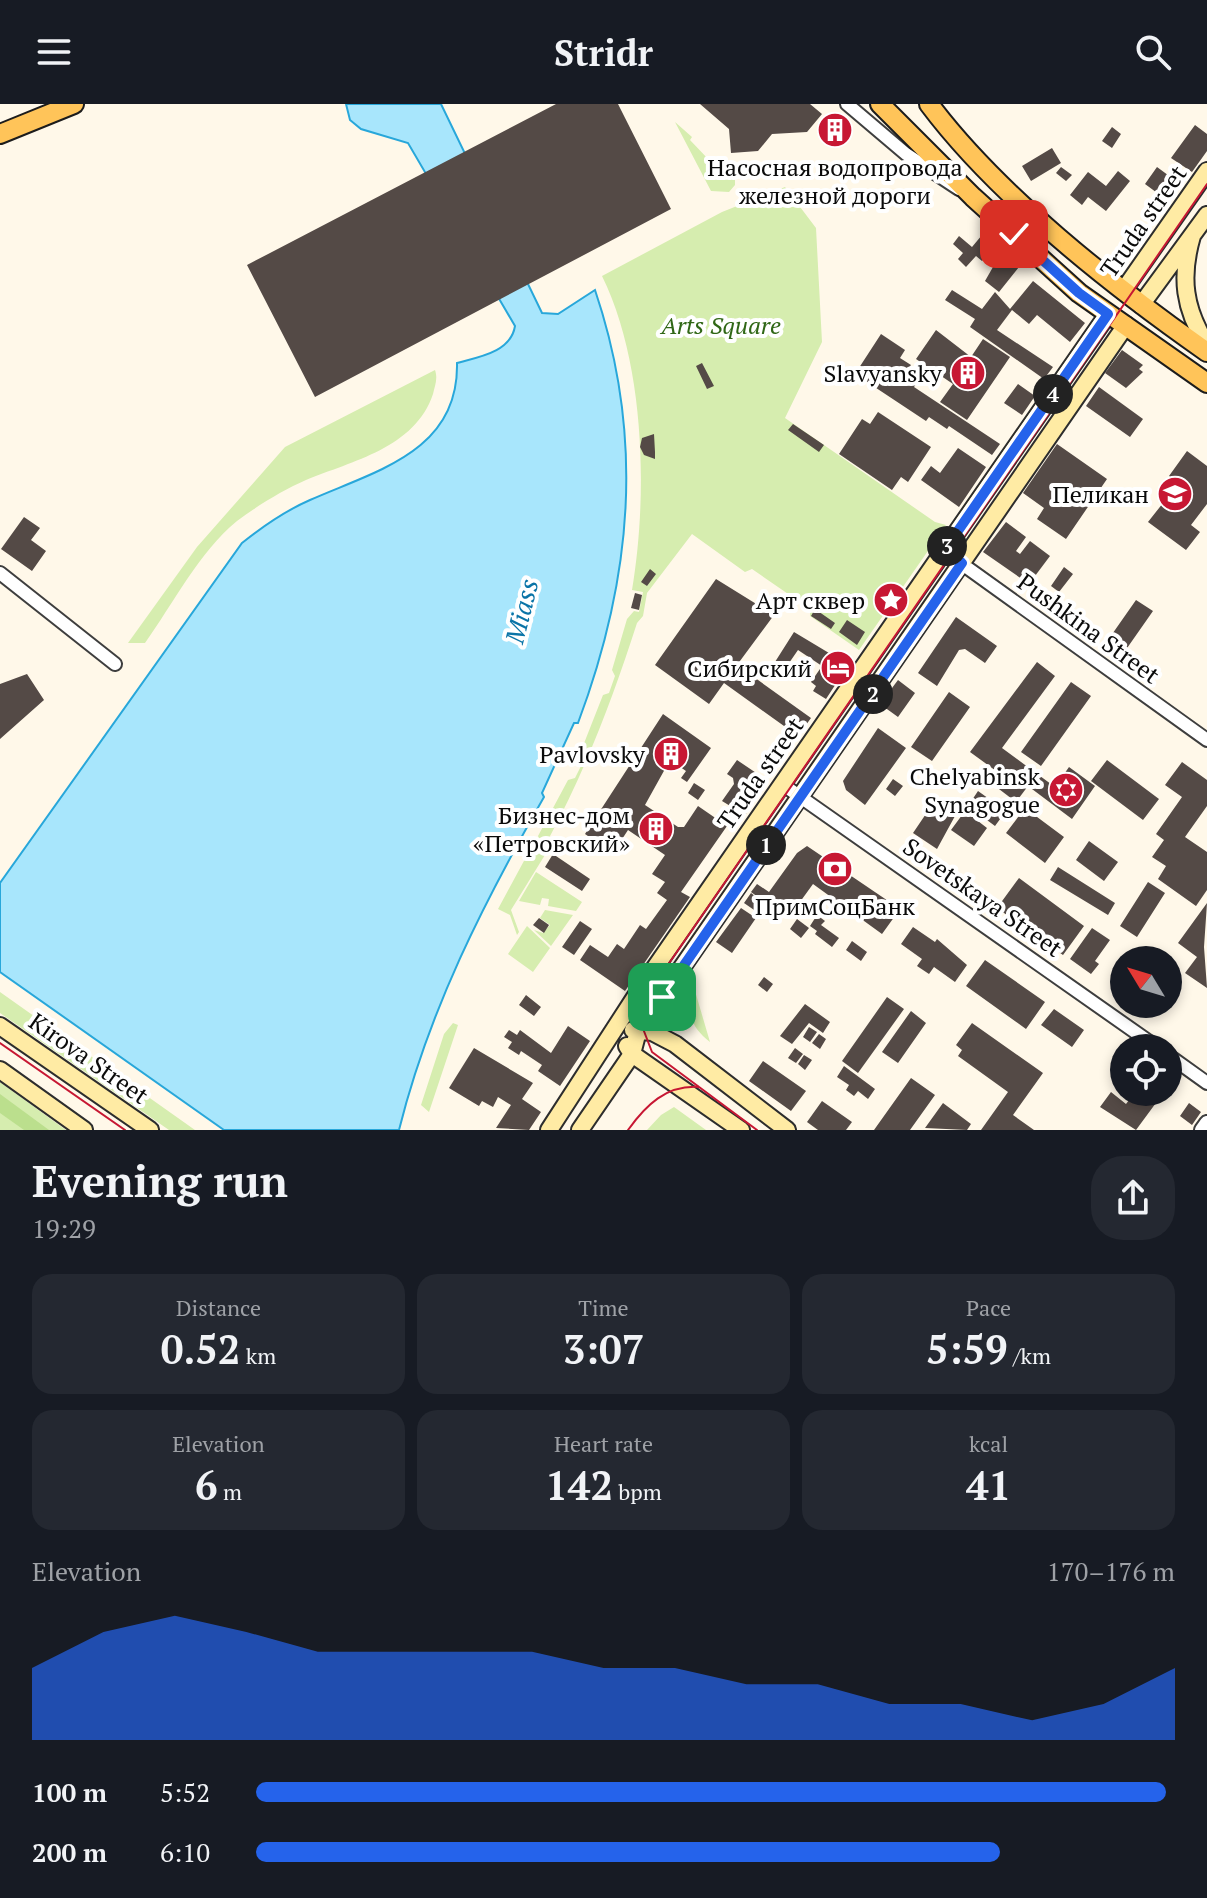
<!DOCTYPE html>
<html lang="en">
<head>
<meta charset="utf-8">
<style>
  :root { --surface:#171b24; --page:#242831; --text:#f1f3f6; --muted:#9ea1a6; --accent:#2563eb }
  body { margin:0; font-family:"PT Serif",serif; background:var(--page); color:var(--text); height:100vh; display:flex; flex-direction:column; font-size:30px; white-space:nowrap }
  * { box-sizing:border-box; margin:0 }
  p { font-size:26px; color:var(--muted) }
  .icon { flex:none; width:44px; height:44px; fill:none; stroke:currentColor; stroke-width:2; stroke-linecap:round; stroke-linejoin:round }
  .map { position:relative; height:1026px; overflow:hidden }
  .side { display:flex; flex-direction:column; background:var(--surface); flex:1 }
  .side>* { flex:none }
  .needle { width:52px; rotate:308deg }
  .buttons { position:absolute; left:1110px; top:842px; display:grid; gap:16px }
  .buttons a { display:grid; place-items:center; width:72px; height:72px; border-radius:50%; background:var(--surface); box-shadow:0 4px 12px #0003; font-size:40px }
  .pin { position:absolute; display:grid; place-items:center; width:68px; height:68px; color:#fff; margin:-34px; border-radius:16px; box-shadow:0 4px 12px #0006 }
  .km { position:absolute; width:40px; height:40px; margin:-20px; border-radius:50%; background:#222; color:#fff; font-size:22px; line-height:40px; text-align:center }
  .round { display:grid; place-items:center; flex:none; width:84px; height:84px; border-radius:32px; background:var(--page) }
  .headline { display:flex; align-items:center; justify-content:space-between; height:136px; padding:0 32px }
  h1 { font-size:44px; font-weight:700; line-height:60px }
  .figures { display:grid; grid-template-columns:repeat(3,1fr); gap:12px; height:136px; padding:8px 32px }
  .figures div { display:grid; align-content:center; border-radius:20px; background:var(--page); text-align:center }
  .figures b { font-size:40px; font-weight:700 }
  .figures small { font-size:22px; font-weight:400 }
  .figures p { font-size:22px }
  .chart { height:224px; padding:16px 32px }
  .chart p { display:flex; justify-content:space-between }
  .chart svg { width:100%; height:144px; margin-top:8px; fill:var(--accent); opacity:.7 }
  ul { padding:0 32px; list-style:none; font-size:26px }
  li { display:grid; grid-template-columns:128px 96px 1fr; align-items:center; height:60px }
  li i { height:20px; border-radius:10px; background:var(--accent) }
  header { display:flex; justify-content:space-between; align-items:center; height:104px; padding:0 32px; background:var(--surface); font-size:36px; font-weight:700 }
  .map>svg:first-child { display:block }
  .green { fill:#d6edaf }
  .forest { fill:#bbdf8d }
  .water { fill:#a8e6fc; stroke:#28a7da; stroke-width:2 }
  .building { fill:#544a46 }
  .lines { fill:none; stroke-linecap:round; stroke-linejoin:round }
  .minor-casing { stroke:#3e3e3e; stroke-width:16 }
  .tertiary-casing { stroke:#3e3e3e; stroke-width:18 }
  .secondary-casing { stroke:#2d2d2d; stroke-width:20 }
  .primary-casing { stroke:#1c1c1c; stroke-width:22 }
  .minor { stroke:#fff; stroke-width:12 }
  .tertiary { stroke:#fff; stroke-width:14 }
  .secondary { stroke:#ffeba4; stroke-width:16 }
  .primary { stroke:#ffc459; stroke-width:18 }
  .tram { stroke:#c71733; stroke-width:2 }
  .route-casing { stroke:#fff; stroke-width:16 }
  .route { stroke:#2563eb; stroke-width:10 }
  .labels { text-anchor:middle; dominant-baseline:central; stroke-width:8; stroke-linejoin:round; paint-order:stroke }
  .poi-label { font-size:24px; fill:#0b0b0b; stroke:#fff; text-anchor:end }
  .street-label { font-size:24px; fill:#0b0b0b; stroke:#fff }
  .park-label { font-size:24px; font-style:italic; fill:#306716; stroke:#fff }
  .water-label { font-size:26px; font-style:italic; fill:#0a74a7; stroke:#fff }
</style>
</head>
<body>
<header><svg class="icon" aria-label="menu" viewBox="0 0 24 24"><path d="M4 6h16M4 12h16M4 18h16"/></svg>Stridr<svg class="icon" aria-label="search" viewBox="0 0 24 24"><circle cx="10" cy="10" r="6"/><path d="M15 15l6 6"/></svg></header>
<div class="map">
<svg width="1207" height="1026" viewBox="0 0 1207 1026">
  <rect width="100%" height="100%" fill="#fff8e9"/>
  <path class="green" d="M675,18L692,33L690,36L710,57L715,53L735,71V81L729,88L711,87Z
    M785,83L816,124L822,238L785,314L935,418L946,421L859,546L810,512V505L752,465L745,468L692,430L647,489L643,512L637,519C613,594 586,665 549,734L548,746L511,806L519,828L517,831L510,811L498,805L525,755L532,754L541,739L538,732L568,676L575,674L583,658L579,652L603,591L609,589L615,572L612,566L627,515L634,507L639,508L643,488L632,486C648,391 645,259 602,172L722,108Z
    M435,266C438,275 435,281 433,290C415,344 352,357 306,376C283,386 257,402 237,417C199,448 173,500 145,539H128L197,443L285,343Z
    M536,768L582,798L576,807L548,802L549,795L542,794L540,801L519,797Z
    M545,806L573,811L551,842L534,826L543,829L550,821L540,814Z
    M527,822L550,844L533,868L508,850Z
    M695,887L710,938C692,924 685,909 695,887Z
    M0,888L195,1026H169L0,909Z
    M453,919L458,921L429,1008L421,1001L444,930Z
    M0,978L66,1026H0Z
    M674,1003L706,1026H647L661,1011Z"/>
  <path class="forest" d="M0,990L49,1026H24L0,1009Z"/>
  <path class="water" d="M346,0H441L542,209L558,210L595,186C645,334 632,475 578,619H574L542,689L544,693C483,800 429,906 399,1026H224L0,868V779L242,439C262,423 287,406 310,396C375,367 459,348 457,259C479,253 511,248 515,222L408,39L361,25L350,16Z"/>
  <path class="building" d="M556,0H618L671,105L315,293L247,161Z
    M700,0H810L822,10L807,28L772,30L758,47L731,49L729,25Z
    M833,9L852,25L836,44L817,28Z
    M1195,21L1207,30V47L1192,68L1171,54Z
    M1112,23L1121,30L1112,44L1102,37Z
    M1052,44L1061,59L1031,77L1022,62Z
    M1061,63L1072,71L1066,77L1056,69Z
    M1157,63L1176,77L1164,94L1145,80Z
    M1118,67L1130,77L1106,107L1088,93L1082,101L1070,91L1088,68L1106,82Z
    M982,131L995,143L982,157L976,152L966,163L958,155L963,149L953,140L959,132L972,143Z
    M1001,149L1019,163L999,188L985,177Z
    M1033,177L1085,219L1070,238L1037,211L1029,220L1012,206L997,226L1053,263L1044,275L970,223L975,215L945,196L952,186L982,205L995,188L1010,205Z
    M936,226L971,253L983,235L1010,253L967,316L940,298L953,280L916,255Z
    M881,230L905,246L900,254L911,261L907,266L920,274L914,283L1000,340L992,351L949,322L947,325L929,313L926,317L855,270Z
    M1122,246L1143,261L1139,265L1143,268L1126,284L1105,269Z
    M702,259L714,282L707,285L696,262Z
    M1018,280L1035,292L1022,311L1004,299Z
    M1099,283L1143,315L1130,333L1086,302Z
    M878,308L931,343L908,378L901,373L892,386L839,350L862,315L870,320Z
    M793,320L824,341L819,348L788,326Z
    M654,330L655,348V355L644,351L640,343L642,334Z
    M1057,340L1107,375L1066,435L1037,415L1044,404L1023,389Z
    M958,344L986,363L959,403L921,376L931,362L940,369Z
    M1187,347L1207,362V400L1191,421L1200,428L1186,446L1148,418L1163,399L1172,406L1187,385L1169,372Z
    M24,413L40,424L31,436L46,447L32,467L1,445Z
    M1006,418L1026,433L1016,447L1020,450L1030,437L1050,452L1029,480L983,448Z
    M1064,463L1073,470L1059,488L1051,482Z
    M650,465L656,470L647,482L641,478Z
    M716,475L774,511L737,561L811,614L798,632L724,579L709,600L655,561Z
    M635,489L642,491L639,506L631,504Z
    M1136,496L1153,507L1125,547L1108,536Z
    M815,505L835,519L831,525L811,512Z
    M956,513L997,542L985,559L965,545L959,546L937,582L918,569Z
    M847,516L865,528L857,541L839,528Z
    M794,528L849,561L845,565L851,569L849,573L843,569L826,595L813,587L816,582L811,578L822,562L798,546L778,575L768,569Z
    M1037,558L1055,572L1002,644L1055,683L1069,663L1095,682L1072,715L1028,682L1016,698L995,682L1003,672L970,648Z
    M27,570L44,596L0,635V580Z
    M898,576L915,589L898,613L880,600Z
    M1071,578L1091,592L1041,662L1021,648Z
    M949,588L970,603L932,657L911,643Z
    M663,610L711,644L687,678L681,674L686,667L670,656L645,701L678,723H684L698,702L727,722L681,788L690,793L625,887L580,856L590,841L608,853L617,840L624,845L640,821L646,825L667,796L657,789L665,778L652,770L665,751L628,726L613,749L585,730Z
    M878,624L906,644L865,701L846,686L843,677Z
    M737,656L768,677L745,711L722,697L734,680L733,674L727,670Z
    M1107,656L1159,695L1143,716L1091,677Z
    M1182,658L1207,676V702L1185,733L1207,748V786L1196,802L1158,775L1166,762L1152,753L1164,736L1156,730L1182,693L1165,681Z
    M893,675L903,682L895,692L886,685Z
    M694,679L705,686L698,696L688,689Z
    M978,687L1006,707L995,722L968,702Z
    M934,698L955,712L937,745L913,729Z
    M1025,704L1064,733L1045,759L1006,729Z
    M965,707L987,724L974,742L951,726Z
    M1089,737L1118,758L1104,777L1076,756Z
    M807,742L900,805L882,830L813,780L792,809L766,791L762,796L751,788L757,780L769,788L797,749Z
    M553,750L590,775L582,787L545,763Z
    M1058,763L1115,799L1108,811L1050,776Z
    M1019,774L1084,822L1063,851L997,804Z
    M1148,778L1165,789L1137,833L1120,822Z
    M751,789L764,799L757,808L744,799Z
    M1207,799L1204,843L1207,884L1185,869L1197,853L1178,839Z
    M741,804L756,814L732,849L716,838Z
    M817,811L825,817L821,821L839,834L832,843L815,830L817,827L810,822Z
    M539,814L549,821L544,829L533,821Z
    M797,815L809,824L801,834L790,825Z
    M580,817L592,825L574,851L562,843Z
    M913,823L935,838L937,835L967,861L955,878L934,863L929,870L917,862L922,855L901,840Z
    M1092,824L1110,836L1095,857L1099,860L1091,870L1070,855Z
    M852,837L867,848L861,857L846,846Z
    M1157,844L1166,851L1162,856H1147Z
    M985,856L1045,898L1026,925L966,882Z
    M764,873L773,880L767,888L758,881Z
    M526,891L541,903L534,912L519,901Z
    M887,893L904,905L858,969L842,957Z
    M805,900L830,918L823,929L809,919L792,940L780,932Z
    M1132,900H1159L1150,913Z
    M1054,905L1084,926L1072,943L1041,921Z
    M911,907L926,919L898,959L882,948Z
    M972,919L1043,969L1013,1011L1034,1026H981L1008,988L958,952L962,946L956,941Z
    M568,922L590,937L560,982L538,967L542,961L521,947L519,951L508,944L512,938L504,933L509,926L517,931L520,926L551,949Z
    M809,923L817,928L810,938L803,933Z
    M819,930L826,935L820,945L812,939Z
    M474,944L533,979L522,995L541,1008L529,1026L496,1024L511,1001L498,993L493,1003L482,997L479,1002L449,984Z
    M795,944L803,950L796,959L788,954Z
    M804,951L812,956L805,966L798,960Z
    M763,957L806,987L791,1007L749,977Z
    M844,962L875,985L868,995L858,987L854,992L846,986L849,981L837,973Z
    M911,974L935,991L910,1026H874Z
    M1111,988L1126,1000L1135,988H1164L1136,1026L1100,1003Z
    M822,997L852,1018L846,1026H818L807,1018Z
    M943,999L971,1020L967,1026L925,1024Z
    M1189,999L1201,1008L1192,1021L1180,1012Z"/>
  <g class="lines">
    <defs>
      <path id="minor" d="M847,0L906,50L959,85
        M944,447L1207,636
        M0,469L115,560
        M782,680L1158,944
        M1168,951L1207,979"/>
      <path id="tertiary" d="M1202,1026L1207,1019"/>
      <path id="secondary" d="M1192,132C1180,173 1184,205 1207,241
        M1123,187L1207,67
        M1141,201L1207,111
        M0,922L150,1026
        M633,926L652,928L675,940L787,1026
        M627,942L632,950L741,1026
        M0,966L84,1026
        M549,1026L643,881L1108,210
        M580,1026L632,950L638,927L1126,221"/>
      <path id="primary" d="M880,0L973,93L1079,189L1207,279
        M929,0C997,91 1114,183 1207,248
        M0,30L74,0"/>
    </defs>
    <use href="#minor" class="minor-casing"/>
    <use href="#tertiary" class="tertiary-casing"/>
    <use href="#secondary" class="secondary-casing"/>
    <use href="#primary" class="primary-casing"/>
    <use href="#minor" class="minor"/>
    <use href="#tertiary" class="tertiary"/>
    <use href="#secondary" class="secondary"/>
    <use href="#primary" class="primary"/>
    <path class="tram" d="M0,939L125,1026
      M628,1026C646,1001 666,981 699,983
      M757,1026L652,948L642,922L645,894L1207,80"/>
  </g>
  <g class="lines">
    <defs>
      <path id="route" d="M662,893L962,459L944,447L1108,210L1079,189L1014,130"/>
    </defs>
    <use href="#route" class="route-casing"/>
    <use href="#route" class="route"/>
  </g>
  <defs>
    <symbol id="building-disc" viewBox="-11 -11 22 22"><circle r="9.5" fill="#c71733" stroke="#fff"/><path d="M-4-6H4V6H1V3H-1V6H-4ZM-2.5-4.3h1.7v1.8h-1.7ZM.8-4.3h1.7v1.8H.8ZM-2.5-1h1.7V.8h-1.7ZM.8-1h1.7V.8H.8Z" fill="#fff"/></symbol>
    <symbol id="school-disc" viewBox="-11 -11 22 22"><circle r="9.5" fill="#c71733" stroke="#fff"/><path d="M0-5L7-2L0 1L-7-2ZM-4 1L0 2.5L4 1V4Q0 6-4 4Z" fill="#fff"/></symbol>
    <symbol id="sight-disc" viewBox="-11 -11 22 22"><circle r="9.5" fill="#c71733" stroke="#fff"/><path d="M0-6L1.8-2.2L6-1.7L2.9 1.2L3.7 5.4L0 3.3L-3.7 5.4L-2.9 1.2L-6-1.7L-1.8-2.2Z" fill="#fff"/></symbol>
    <symbol id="hotel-disc" viewBox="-11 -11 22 22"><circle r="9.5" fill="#c71733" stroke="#fff"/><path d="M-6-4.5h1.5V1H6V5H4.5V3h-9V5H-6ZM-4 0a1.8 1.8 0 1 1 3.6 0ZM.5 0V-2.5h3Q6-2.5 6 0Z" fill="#fff"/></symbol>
    <symbol id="synagogue-disc" viewBox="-11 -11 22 22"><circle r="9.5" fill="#c71733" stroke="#fff"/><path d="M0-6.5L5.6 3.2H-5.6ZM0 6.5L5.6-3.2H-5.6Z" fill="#fff"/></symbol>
    <symbol id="bank-disc" viewBox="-11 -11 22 22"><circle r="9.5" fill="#c71733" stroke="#fff"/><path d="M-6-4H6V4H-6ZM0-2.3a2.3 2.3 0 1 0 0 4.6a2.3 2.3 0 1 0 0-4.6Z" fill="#fff"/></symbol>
  </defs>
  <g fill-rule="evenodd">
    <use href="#building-disc" x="815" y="6" width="40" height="40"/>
    <use href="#building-disc" x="948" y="249" width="40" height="40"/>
    <use href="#school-disc" x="1155" y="370" width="40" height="40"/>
    <use href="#sight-disc" x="871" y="476" width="40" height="40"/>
    <use href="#hotel-disc" x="818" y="544" width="40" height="40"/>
    <use href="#building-disc" x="651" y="630" width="40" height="40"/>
    <use href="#synagogue-disc" x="1046" y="666" width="40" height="40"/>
    <use href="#building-disc" x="636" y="705" width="40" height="40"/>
    <use href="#bank-disc" x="815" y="745" width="40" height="40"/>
  </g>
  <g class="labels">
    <g class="poi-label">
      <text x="835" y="63" text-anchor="middle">Насосная водопровода<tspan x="835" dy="28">железной дороги</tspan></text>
      <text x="942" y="269">Slavyansky</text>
      <text x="1149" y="390">Пеликан</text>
      <text x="865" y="496">Арт сквер</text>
      <text x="812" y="564">Сибирский</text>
      <text x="645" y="650">Pavlovsky</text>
      <text x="1040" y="672">Chelyabinsk<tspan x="1040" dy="28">Synagogue</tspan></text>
      <text x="630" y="711">Бизнес-дом<tspan x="630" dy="28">«Петровский»</tspan></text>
      <text x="835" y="802" text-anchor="middle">ПримСоцБанк</text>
    </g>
    <g class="street-label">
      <text transform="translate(1143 117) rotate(-55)">Truda street</text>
      <text transform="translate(1089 524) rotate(36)">Pushkina Street</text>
      <text transform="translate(760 669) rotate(-55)">Truda street</text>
      <text transform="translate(983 793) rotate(35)">Sovetskaya Street</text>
      <text transform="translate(89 954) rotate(35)">Kirova Street</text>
    </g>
    <g class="park-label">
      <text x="721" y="221">Arts Square</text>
    </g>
    <g class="water-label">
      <text transform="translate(521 507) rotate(-76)">Miass</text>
    </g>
  </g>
</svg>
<div class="buttons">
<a><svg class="needle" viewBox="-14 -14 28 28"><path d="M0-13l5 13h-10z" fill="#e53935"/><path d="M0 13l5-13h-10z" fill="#9ea1a6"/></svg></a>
<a><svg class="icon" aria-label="locate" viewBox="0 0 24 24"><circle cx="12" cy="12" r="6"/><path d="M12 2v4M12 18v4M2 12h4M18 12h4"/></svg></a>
</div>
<div class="pin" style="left:662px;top:893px;background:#1e9e55"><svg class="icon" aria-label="arrive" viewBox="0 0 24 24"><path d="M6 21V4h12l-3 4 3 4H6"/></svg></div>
<div class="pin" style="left:1014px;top:130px;background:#d93025"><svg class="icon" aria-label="check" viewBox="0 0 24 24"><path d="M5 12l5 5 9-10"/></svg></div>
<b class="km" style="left:766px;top:741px">1</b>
<b class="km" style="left:873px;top:590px">2</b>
<b class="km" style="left:947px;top:442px">3</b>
<b class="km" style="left:1053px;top:290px">4</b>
</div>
<section class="side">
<div class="headline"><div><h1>Evening run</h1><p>19:29</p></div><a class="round"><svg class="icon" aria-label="share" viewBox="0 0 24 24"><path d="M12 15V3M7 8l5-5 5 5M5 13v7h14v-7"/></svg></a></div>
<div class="figures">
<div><p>Distance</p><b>0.52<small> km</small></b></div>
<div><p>Time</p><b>3:07</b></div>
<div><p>Pace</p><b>5:59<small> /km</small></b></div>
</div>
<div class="figures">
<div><p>Elevation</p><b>6<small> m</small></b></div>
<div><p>Heart rate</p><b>142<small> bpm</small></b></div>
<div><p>kcal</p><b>41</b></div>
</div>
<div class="chart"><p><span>Elevation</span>170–176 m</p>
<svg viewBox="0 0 160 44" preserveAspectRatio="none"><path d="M0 44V22L10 11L20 6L30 11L40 17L50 17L60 17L70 17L80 22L90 22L100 27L110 27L120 33L130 33L140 38L150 33L160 22V44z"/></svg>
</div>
<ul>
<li><b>100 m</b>5:52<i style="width:99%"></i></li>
<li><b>200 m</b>6:10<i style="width:81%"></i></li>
</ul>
</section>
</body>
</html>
